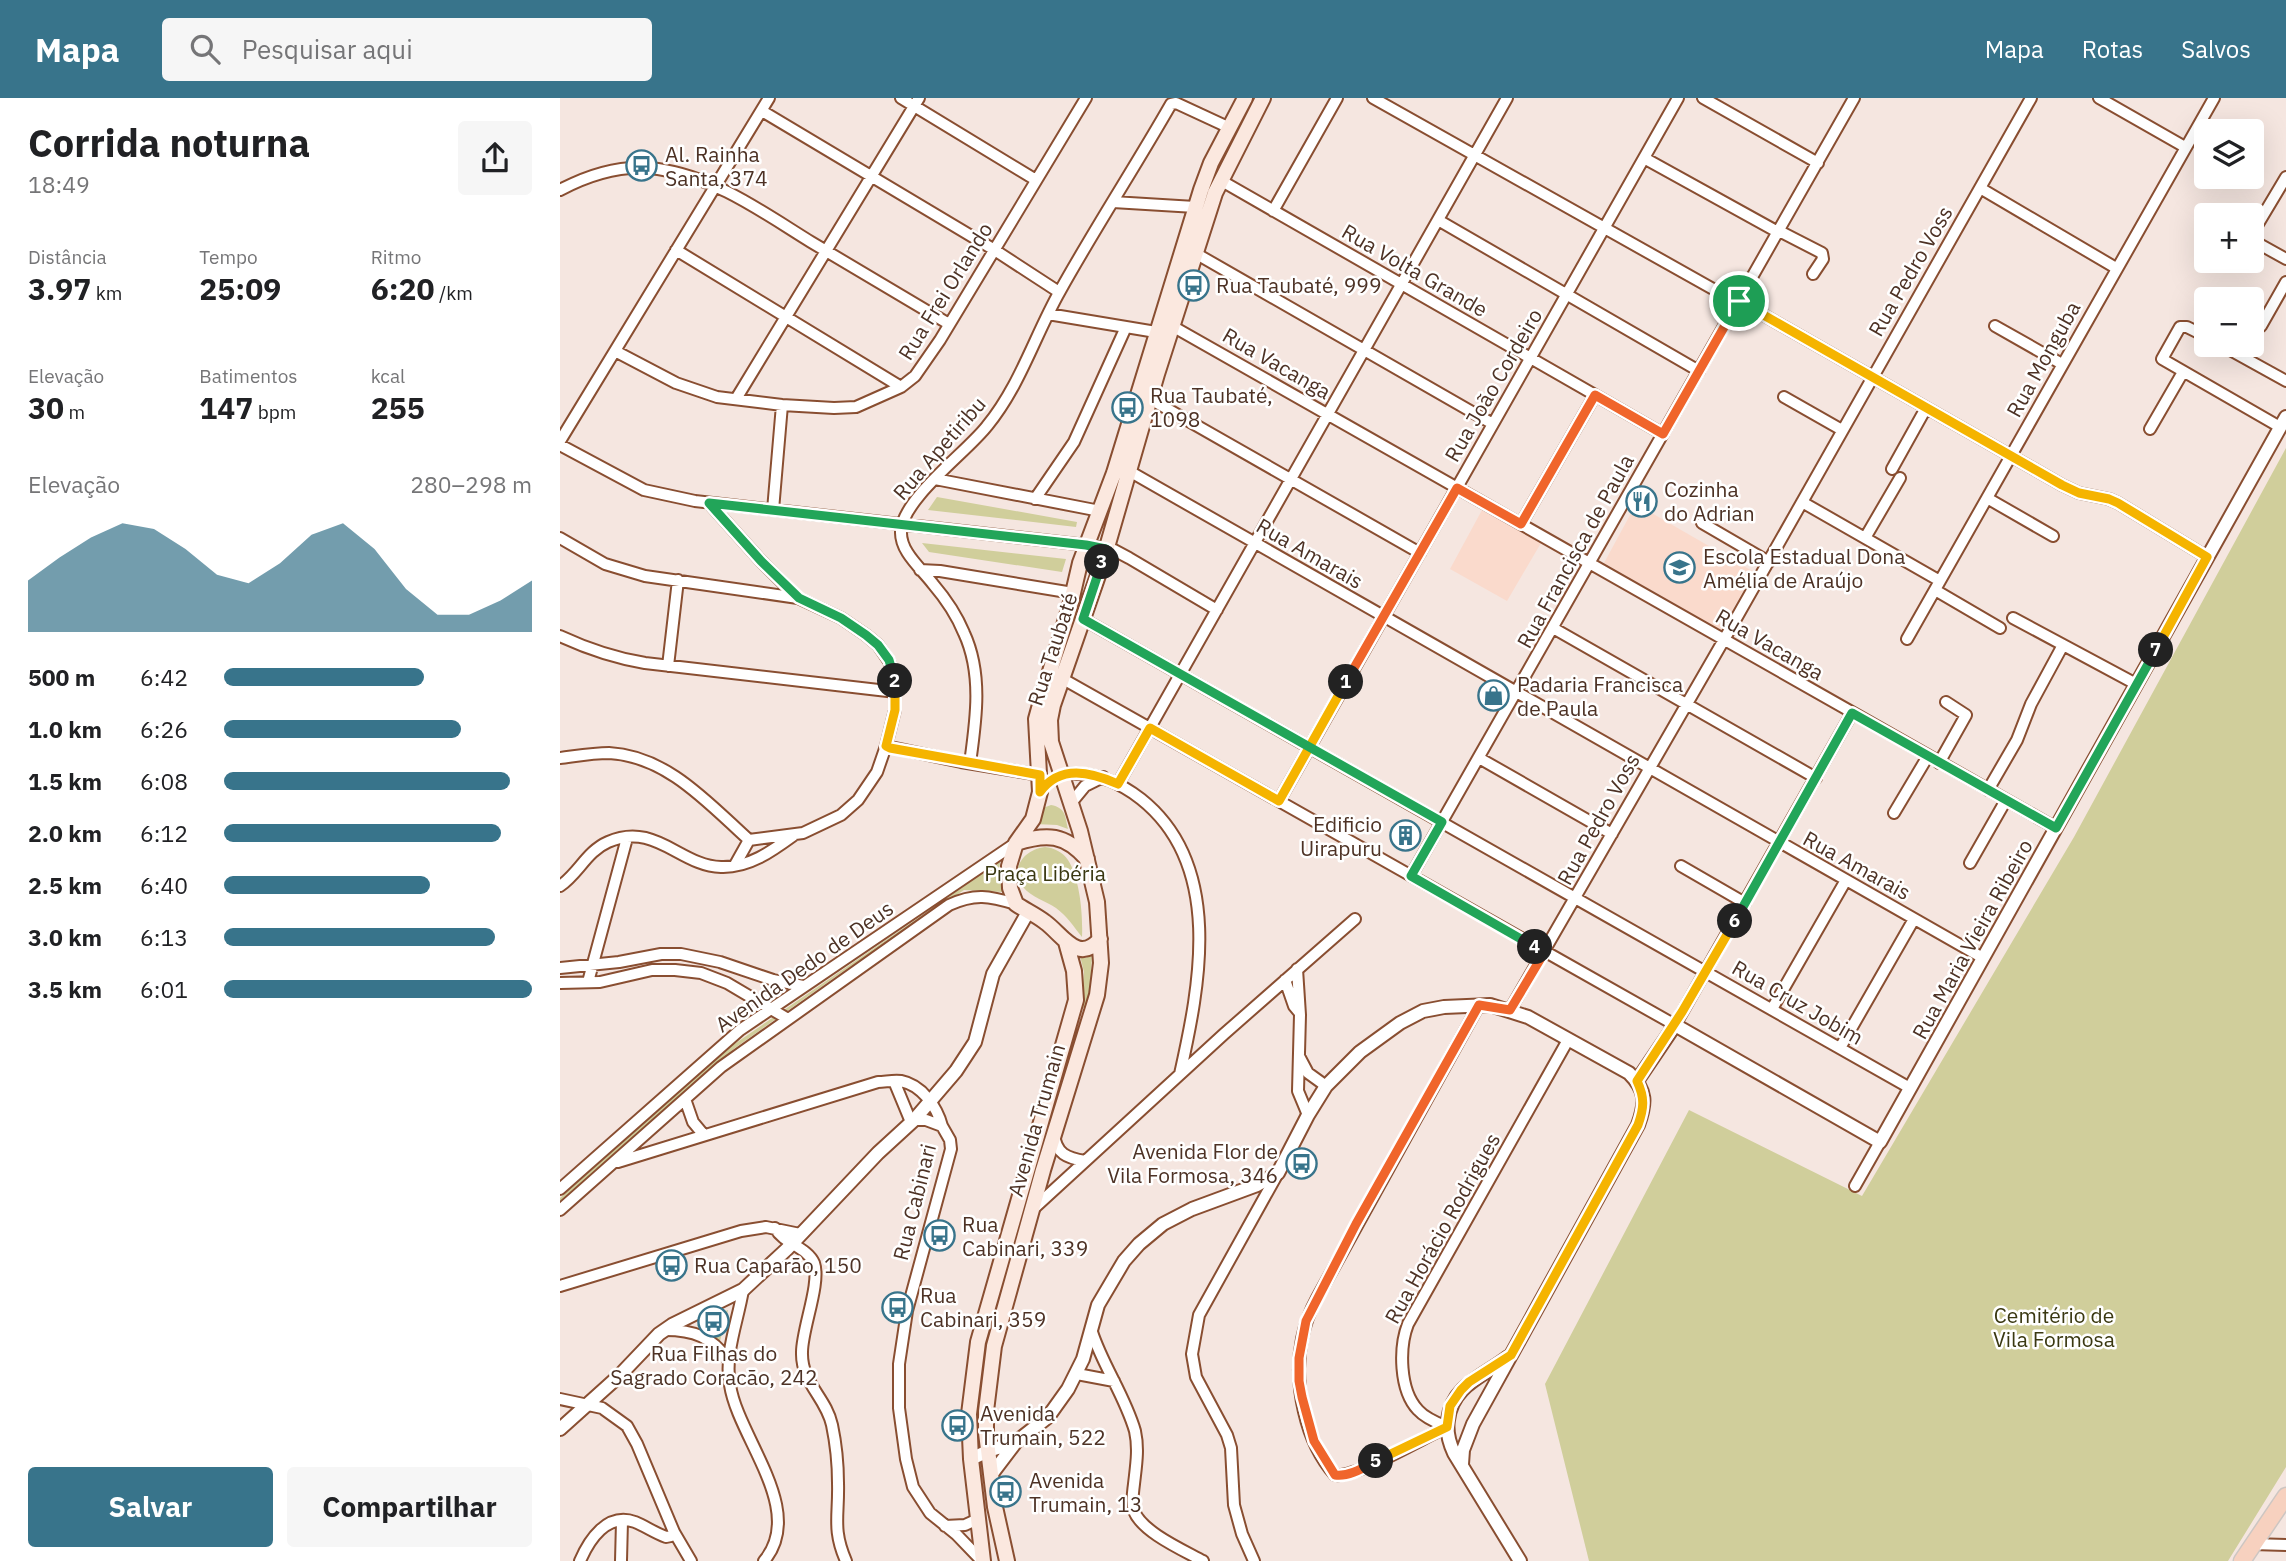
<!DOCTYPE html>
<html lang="pt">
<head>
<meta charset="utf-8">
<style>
  :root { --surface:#fff; --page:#f6f6f6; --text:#202124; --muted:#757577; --accent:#38748b }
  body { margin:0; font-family:"IBM Plex Sans",sans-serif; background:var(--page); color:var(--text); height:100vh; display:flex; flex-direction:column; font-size:26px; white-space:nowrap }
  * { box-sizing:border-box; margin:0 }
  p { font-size:23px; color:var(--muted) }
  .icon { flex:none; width:38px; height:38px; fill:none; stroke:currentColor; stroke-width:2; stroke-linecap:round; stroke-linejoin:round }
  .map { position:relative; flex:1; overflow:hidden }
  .drawer { display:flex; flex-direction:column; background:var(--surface); width:560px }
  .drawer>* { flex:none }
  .tools { position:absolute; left:1634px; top:21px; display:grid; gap:14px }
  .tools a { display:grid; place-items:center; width:70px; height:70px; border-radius:7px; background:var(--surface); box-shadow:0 7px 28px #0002; font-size:35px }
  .pin { position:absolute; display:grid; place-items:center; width:60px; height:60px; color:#fff; margin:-30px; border:4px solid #fff; border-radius:50%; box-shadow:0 2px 7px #0007 }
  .km { position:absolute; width:35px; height:35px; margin:-18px; border-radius:50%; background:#222; color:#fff; font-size:19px; line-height:35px; text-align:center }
  .round { display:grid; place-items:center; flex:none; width:74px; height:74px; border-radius:7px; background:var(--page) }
  .overview { display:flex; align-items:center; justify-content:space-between; height:119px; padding:0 28px }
  h1 { font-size:38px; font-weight:700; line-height:52px }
  .metrics { display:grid; grid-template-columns:repeat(3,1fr); gap:10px; height:119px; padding:7px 28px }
  .metrics div { display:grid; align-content:center }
  .metrics b { font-size:30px; font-weight:700 }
  .metrics small { font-size:19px; font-weight:400 }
  .metrics p { font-size:19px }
  .chart { height:196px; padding:14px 28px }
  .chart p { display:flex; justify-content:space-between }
  .chart svg { width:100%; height:126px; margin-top:7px; fill:var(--accent); opacity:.7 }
  .action { display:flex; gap:14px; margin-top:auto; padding:14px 28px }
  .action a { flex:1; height:80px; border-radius:7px; background:var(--accent); color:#fff; font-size:28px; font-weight:700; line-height:80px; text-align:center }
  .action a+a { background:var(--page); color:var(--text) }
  ul { padding:0 28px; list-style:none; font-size:23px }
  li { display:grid; grid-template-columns:112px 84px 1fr; align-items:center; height:52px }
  li i { height:18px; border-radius:9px; background:var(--accent) }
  header { display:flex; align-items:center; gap:42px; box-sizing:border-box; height:98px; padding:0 35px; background:var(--accent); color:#fff }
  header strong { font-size:33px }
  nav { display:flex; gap:38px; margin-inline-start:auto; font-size:24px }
  .search { width:490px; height:63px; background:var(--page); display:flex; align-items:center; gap:18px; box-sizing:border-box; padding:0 24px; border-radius:7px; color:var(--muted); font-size:26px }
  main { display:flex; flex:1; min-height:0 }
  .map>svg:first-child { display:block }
  .built { fill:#fadacc }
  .green { fill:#d0ce9b }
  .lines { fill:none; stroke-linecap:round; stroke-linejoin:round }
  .minor-casing { stroke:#894e31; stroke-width:14 }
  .tertiary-casing { stroke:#894e31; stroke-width:16 }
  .secondary-casing { stroke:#894e31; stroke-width:18 }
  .primary-casing { stroke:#cdc6c2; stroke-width:19 }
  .minor { stroke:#fff; stroke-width:10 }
  .tertiary { stroke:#fff; stroke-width:12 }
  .secondary { stroke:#fbe8df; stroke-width:14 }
  .primary { stroke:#f7d1bf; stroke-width:16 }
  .split-1-casing { stroke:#fff; stroke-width:14 }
  .split-2-casing { stroke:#fff; stroke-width:14 }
  .split-3-casing { stroke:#fff; stroke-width:14 }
  .split-4-casing { stroke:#fff; stroke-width:14 }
  .split-5-casing { stroke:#fff; stroke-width:14 }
  .split-6-casing { stroke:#fff; stroke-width:14 }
  .split-7-casing { stroke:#fff; stroke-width:14 }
  .split-8-casing { stroke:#fff; stroke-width:14 }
  .split-1 { stroke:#f0652b; stroke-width:9 }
  .split-2 { stroke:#f5b400; stroke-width:9 }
  .split-3 { stroke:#22a559; stroke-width:9 }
  .split-4 { stroke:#22a559; stroke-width:9 }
  .split-5 { stroke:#f0652b; stroke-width:9 }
  .split-6 { stroke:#f5b400; stroke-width:9 }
  .split-7 { stroke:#22a559; stroke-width:9 }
  .split-8 { stroke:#f5b400; stroke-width:9 }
  .labels { text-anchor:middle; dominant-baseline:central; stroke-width:5; stroke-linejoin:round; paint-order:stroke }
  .poi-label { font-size:21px; fill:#4d3225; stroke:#fff; text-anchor:start }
  .street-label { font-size:21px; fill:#4d3225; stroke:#fff }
  .park-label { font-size:21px; fill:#3a3811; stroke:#fff }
</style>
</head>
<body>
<header>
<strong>Mapa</strong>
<div class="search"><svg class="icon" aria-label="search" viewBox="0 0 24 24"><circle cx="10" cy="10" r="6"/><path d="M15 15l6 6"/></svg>Pesquisar aqui</div>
<nav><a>Mapa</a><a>Rotas</a><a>Salvos</a></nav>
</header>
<main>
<section class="drawer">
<div class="overview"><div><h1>Corrida noturna</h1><p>18:49</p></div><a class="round"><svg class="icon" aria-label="share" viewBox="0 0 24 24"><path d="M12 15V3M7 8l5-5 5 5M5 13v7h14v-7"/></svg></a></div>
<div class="metrics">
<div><p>Distância</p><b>3.97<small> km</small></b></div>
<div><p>Tempo</p><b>25:09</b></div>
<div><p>Ritmo</p><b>6:20<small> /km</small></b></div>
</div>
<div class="metrics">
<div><p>Elevação</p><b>30<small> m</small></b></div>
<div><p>Batimentos</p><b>147<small> bpm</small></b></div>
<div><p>kcal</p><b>255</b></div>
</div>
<div class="chart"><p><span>Elevação</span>280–298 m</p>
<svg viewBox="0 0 160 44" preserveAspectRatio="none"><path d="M0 44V26L10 18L20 11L30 6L40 8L50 15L60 24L70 27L80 20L90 10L100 6L110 15L120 29L130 38L140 38L150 33L160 26V44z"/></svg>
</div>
<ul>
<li><b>500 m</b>6:42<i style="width:65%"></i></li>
<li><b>1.0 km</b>6:26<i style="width:77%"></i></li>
<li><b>1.5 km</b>6:08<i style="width:93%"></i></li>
<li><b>2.0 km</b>6:12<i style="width:90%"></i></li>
<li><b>2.5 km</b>6:40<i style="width:67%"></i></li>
<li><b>3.0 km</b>6:13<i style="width:88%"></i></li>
<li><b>3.5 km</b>6:01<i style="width:100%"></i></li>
</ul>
<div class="action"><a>Salvar</a><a>Compartilhar</a></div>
</section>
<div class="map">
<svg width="1726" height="1463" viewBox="0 0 1726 1463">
  <rect width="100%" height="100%" fill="#f5e6e0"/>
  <path class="built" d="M1076,406L1194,474L1161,532L1044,465Z
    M922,412L981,445L947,503L890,471Z"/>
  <path class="green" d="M1726,350V1369L1668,1463H1029L985,1286L1129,1012L1302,1098L1514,739Z
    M377,399L517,424L516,429L368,412Z
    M362,445L506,461L502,474L369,454Z
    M491,707C506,710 505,718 508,731L497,727L475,726L483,710Z
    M485,749C494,750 503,754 508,762C520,781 523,817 522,839C514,829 507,818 496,810C486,803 471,799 463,789C449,770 465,751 485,749Z
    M441,759L438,777L443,794L404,792L278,877L175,950L0,1104V1100L173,947L403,789Z
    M532,856L530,895L525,910L521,909L524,874L520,858L526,860Z
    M168,1212L160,1243L137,1228L138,1226Z"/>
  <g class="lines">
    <defs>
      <path id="minor" d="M341,0L476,82
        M813,0L1178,205
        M1143,0L1258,65
        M1539,0L1625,49
        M202,13L433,151L499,194
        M1084,60L1218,134
        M660,82L1103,336
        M1420,90L1556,170
        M0,92C30,76 64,66 98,71C155,79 204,115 251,144C297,171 343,199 389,226
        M553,104L635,109
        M713,113L777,0
        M878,122L1139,273
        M1219,133L1262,155L1263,161L1253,176
        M1692,136L1726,79
        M1692,142L1726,161
        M116,152L341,289
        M635,155L933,326
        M1179,203L1502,387L1519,395L1549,401L1558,405L1647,459
        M488,216L596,234
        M612,228L1496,730
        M1435,228L1502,266
        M1701,228L1726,184
        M1647,239L1627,229H1620L1602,261L1720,329
        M1661,247L1726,283
        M55,253L116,285L157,299L222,307L274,310L296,309L341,289L355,278L380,242L526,0
        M1224,299L1282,332
        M176,301L359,0
        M590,301L860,455
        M1590,331L1623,274
        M0,343L209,0
        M0,347L84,392L135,403L526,447L554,452L569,460L657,512
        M1332,371L1366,310
        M569,373L1423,860
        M375,381L540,413
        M1427,400L1493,438
        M475,401L514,344L566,229
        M1242,404L1380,483
        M213,412L222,307
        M1142,425L1209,464
        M961,426L1035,297
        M0,440L45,466L85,478L238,500
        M1305,440L1340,380
        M360,472L380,473L513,495
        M1375,492L1440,530
        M1453,520L1576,586
        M523,521L1350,990
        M993,530L1256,680
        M0,538C28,551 55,560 85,565L336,594
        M1347,541L1654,0
        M108,568L118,482
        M503,581L1115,927L1292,615
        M326,648L401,664L480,677
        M0,660C16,658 33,655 49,655C107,658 148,705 189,742L243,735L281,717L298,702L317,674L326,648L335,612V584L329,563L318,547L306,537L281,520L238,500L201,463L149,405
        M919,660L1052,736
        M410,665C416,622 423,576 404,535C397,518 385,500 373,486C361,470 340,454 341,433C343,400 407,354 427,328C460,288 475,237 500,193C535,130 575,69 611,6L616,5L670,30
        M1379,665L1406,617L1386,604
        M502,676C532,673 557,682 581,701C664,767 640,887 620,976
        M558,686L947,0
        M1428,692L1457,642L1471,606L1503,547
        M719,703L1118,0
        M511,705L525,688L543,679
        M1334,715L1368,658
        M1410,765L1446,702
        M175,767L189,742
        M1121,768L1185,805
        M851,778L1294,0
        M0,788C18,776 27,753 48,744C95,723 120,768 161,769C189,770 212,753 234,737
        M0,870L59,864L101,856H121L160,864L213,882L243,888
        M737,871L740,917L738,993L748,1017
        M725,882L734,908L739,914
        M28,884L67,740
        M0,885L40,884L92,872H115L141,875L167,885L228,921
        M1212,911L1286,782
        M950,912L1169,533L1471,0
        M1280,950L1354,821
        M739,958L748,975L766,988
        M334,983L351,1024
        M125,1001L133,1024L143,1036
        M354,1022H366L382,1028L390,1042L391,1051L347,1213L339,1266V1310L346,1361L353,1389L370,1415L396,1436L422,1463
        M494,1036C496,1056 507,1060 525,1063
        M58,1064L318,984C325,984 333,982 341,983C362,987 377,1009 382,1028
        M1295,1088L1320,1044
        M0,1091L180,932L456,745
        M0,1112L161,969L389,807C415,795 429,798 456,806
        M472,1112L664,936L795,821
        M215,1130C224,1146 247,1149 254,1165C261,1185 242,1231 242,1254C241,1285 266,1299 272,1327C276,1346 278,1366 278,1385C279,1418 272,1431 286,1463
        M0,1188L181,1133L206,1129L240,1136
        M183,1192C178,1223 164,1256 170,1287C178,1340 247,1412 204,1463
        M105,1232C134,1232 152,1239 168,1262
        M532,1234C543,1268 565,1298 575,1333C579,1351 576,1368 574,1386C573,1395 571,1404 574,1413C582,1434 623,1452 643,1463
        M517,1276L554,1283
        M0,1301L42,1310L67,1328L77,1346L114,1434L131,1463
        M887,1329C865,1339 794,1381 775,1377C745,1344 733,1285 742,1241C745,1226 750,1213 757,1200L919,907
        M887,1329C877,1325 865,1320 858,1312C839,1292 839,1249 848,1226L1008,942
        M385,1428L405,1427L418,1421
        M1692,1446L1726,1447
        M20,1463C29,1442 47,1414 75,1424C85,1428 95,1435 106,1439L111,1438L114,1434
        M61,1463L62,1423
        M694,1463L682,1436L674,1407L671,1350L667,1337L636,1279L632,1256L639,1217L718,1075"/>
      <path id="tertiary" d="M1077,983L1115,927L1320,1044L1726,319
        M948,1259C924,1278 892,1287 888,1322C886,1334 889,1344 894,1355L960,1463
        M0,1331L59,1278L99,1236L112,1227L183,1192L227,1151L318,1055L354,1022L396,973L415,944L433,876L468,814
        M411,1361L428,1353L456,1344
        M431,1377L456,1344L488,1319L508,1291L523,1261L538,1207L564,1163L579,1146L603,1126L632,1111L697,1087L718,1075L748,1017L766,988L800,954L840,925L863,913L884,909L930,907L968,919L1069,975C1087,993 1086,1005 1078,1027L913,1326L903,1352L902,1366"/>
      <path id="secondary" d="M456,745C487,735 505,736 527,761
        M540,841C518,867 502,836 485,824C476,817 465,812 456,806L450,790L449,768L456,745L473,721L480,694L476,621L481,603L510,508L520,465L554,375L641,92L651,65L685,0
        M423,1463L411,1361L409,1316L418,1244L516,902L514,873L506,844
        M447,1463L435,1409L426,1335V1313L434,1248L483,1072L537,897L541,865L537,804L520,733L491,644L490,622L493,607L543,463L597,276L655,95L703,0"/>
      <path id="primary" d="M1682,1463L1726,1398"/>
    </defs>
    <use href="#minor" class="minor-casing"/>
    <use href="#tertiary" class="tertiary-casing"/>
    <use href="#secondary" class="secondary-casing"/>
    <use href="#primary" class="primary-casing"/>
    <use href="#minor" class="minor"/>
    <use href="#tertiary" class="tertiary"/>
    <use href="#secondary" class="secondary"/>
    <use href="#primary" class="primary"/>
  </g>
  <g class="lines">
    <defs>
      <path id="split-1" d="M786,584L897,390L961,426L1035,297L1103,336L1179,203"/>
      <path id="split-2" d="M335,583V612L326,648L330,650L480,677V694C500,666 531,674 558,686L590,630L719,703L786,584"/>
      <path id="split-3" d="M335,583L329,562L318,547L306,537L281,520L239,500L201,463L149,405L526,447L546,451L542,464"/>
      <path id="split-4" d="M542,464L523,521L882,724L851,778L975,849"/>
      <path id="split-5" d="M816,1363C803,1370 789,1379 775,1377L754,1343L742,1299L739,1283V1260L746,1223L796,1126L919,907L950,912L984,855L975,849"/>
      <path id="split-6" d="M816,1363L887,1329L890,1308L901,1292L909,1284L951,1257L1078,1027C1084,1010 1085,1000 1077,983L1122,914L1175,823"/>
      <path id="split-7" d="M1175,823L1292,615L1496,730L1596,552"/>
      <path id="split-8" d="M1179,203L1502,387L1519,395L1549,401L1558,405L1647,459L1596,552"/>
    </defs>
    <use href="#split-1" class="split-1-casing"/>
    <use href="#split-2" class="split-2-casing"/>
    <use href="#split-3" class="split-3-casing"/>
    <use href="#split-4" class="split-4-casing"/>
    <use href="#split-5" class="split-5-casing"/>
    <use href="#split-6" class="split-6-casing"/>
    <use href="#split-7" class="split-7-casing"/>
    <use href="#split-8" class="split-8-casing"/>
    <use href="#split-1" class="split-1"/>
    <use href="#split-2" class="split-2"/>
    <use href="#split-3" class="split-3"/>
    <use href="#split-4" class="split-4"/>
    <use href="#split-5" class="split-5"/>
    <use href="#split-6" class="split-6"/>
    <use href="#split-7" class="split-7"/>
    <use href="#split-8" class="split-8"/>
  </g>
  <defs>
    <symbol id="bus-ring" viewBox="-11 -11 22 22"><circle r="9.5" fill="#fff" stroke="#38748b" stroke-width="1.5"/><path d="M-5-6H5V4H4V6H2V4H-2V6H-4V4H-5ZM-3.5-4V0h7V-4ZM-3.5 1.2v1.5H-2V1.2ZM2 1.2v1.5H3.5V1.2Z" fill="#38748b"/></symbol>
    <symbol id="restaurant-ring" viewBox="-11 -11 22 22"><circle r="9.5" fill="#fff" stroke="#38748b" stroke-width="1.5"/><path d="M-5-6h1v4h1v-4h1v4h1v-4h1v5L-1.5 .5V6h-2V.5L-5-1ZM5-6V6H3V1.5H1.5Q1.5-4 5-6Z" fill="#38748b"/></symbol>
    <symbol id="school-ring" viewBox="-11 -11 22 22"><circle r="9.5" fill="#fff" stroke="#38748b" stroke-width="1.5"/><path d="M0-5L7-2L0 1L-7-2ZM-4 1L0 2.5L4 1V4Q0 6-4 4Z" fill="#38748b"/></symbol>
    <symbol id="shop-ring" viewBox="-11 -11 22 22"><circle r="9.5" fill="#fff" stroke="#38748b" stroke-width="1.5"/><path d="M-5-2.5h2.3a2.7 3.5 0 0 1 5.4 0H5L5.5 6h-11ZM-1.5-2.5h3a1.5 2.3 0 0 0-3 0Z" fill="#38748b"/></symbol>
    <symbol id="building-ring" viewBox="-11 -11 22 22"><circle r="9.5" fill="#fff" stroke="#38748b" stroke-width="1.5"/><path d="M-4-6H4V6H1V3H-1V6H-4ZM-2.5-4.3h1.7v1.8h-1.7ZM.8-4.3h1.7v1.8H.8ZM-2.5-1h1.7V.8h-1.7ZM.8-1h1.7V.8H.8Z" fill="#38748b"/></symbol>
  </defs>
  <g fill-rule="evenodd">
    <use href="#bus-ring" x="64" y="50" width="35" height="35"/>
    <use href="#bus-ring" x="616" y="170" width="35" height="35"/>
    <use href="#bus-ring" x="550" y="292" width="35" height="35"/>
    <use href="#restaurant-ring" x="1064" y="386" width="35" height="35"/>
    <use href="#school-ring" x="1102" y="452" width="35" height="35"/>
    <use href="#shop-ring" x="916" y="580" width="35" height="35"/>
    <use href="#building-ring" x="828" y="720" width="35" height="35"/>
    <use href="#bus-ring" x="724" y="1048" width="35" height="35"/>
    <use href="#bus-ring" x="362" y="1120" width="35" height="35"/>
    <use href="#bus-ring" x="94" y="1150" width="35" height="35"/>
    <use href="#bus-ring" x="320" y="1192" width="35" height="35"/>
    <use href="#bus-ring" x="136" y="1206" width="35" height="35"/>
    <use href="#bus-ring" x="380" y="1310" width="35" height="35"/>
    <use href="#bus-ring" x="428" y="1376" width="35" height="35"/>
  </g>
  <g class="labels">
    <g class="poi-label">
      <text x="105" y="56">Al. Rainha<tspan x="105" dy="24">Santa, 374</tspan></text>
      <text x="656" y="187">Rua Taubaté, 999</text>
      <text x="590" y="297">Rua Taubaté,<tspan x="590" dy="24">1098</tspan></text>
      <text x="1104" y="391">Cozinha<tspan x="1104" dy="24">do Adrian</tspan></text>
      <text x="1143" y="458">Escola Estadual Dona<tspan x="1143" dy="24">Amélia de Araújo</tspan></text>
      <text x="957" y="586">Padaria Francisca<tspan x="957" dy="24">de Paula</tspan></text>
      <text x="822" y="726" text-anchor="end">Edificio<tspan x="822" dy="24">Uirapuru</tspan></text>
      <text x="718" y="1053" text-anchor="end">Avenida Flor de<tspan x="718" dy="24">Vila Formosa, 346</tspan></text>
      <text x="402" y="1126">Rua<tspan x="402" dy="24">Cabinari, 339</tspan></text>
      <text x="134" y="1167">Rua Caparão, 150</text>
      <text x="360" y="1197">Rua<tspan x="360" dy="24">Cabinari, 359</tspan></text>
      <text x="154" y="1255" text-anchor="middle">Rua Filhas do<tspan x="154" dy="24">Sagrado Coracão, 242</tspan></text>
      <text x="420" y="1315">Avenida<tspan x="420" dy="24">Trumain, 522</tspan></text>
      <text x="469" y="1382">Avenida<tspan x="469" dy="24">Trumain, 13</tspan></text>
    </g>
    <g class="street-label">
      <text transform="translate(855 172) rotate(30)">Rua Volta Grande</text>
      <text transform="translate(1350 173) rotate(-60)">Rua Pedro Voss</text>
      <text transform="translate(385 193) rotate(-58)">Rua Frei Orlando</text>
      <text transform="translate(1483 261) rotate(-61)">Rua Monguba</text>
      <text transform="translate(717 265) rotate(30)">Rua Vacanga</text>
      <text transform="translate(933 287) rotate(-60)">Rua João Cordeiro</text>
      <text transform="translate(379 350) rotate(-49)">Rua Apetiribu</text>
      <text transform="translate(1015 453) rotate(-61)">Rua Francisca de Paula</text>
      <text transform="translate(750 455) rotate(30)">Rua Amarais</text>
      <text transform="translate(1210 546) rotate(30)">Rua Vacanga</text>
      <text transform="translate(492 551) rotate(-72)">Rua Taubaté</text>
      <text transform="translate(1038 721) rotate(-61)">Rua Pedro Voss</text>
      <text transform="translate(1297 767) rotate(29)">Rua Amarais</text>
      <text transform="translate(1412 841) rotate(-61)">Rua Maria Vieira Ribeiro</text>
      <text transform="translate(244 868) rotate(-35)">Avenida Dedo de Deus</text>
      <text transform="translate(1238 904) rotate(30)">Rua Cruz Jobim</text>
      <text transform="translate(476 1022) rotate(-74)">Avenida Trumain</text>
      <text transform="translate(354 1104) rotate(-76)">Rua Cabinari</text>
      <text transform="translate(882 1130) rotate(-61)">Rua Horácio Rodrigues</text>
    </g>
    <g class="park-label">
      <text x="485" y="775">Praça Libéria</text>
      <text x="1494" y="1217">Cemitério de<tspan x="1494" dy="24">Vila Formosa</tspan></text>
    </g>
  </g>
</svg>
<div class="tools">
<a><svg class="icon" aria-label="layers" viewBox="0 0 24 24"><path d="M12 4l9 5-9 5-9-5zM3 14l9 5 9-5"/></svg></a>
<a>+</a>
<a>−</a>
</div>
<div class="pin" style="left:1179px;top:203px;background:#1e9e55"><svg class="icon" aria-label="arrive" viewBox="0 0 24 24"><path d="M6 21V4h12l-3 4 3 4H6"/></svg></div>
<b class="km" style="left:786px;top:584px">1</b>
<b class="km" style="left:335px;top:583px">2</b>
<b class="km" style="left:542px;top:464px">3</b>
<b class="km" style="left:975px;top:849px">4</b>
<b class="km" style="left:816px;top:1363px">5</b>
<b class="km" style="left:1175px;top:823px">6</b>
<b class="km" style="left:1596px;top:552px">7</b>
</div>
</main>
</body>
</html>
